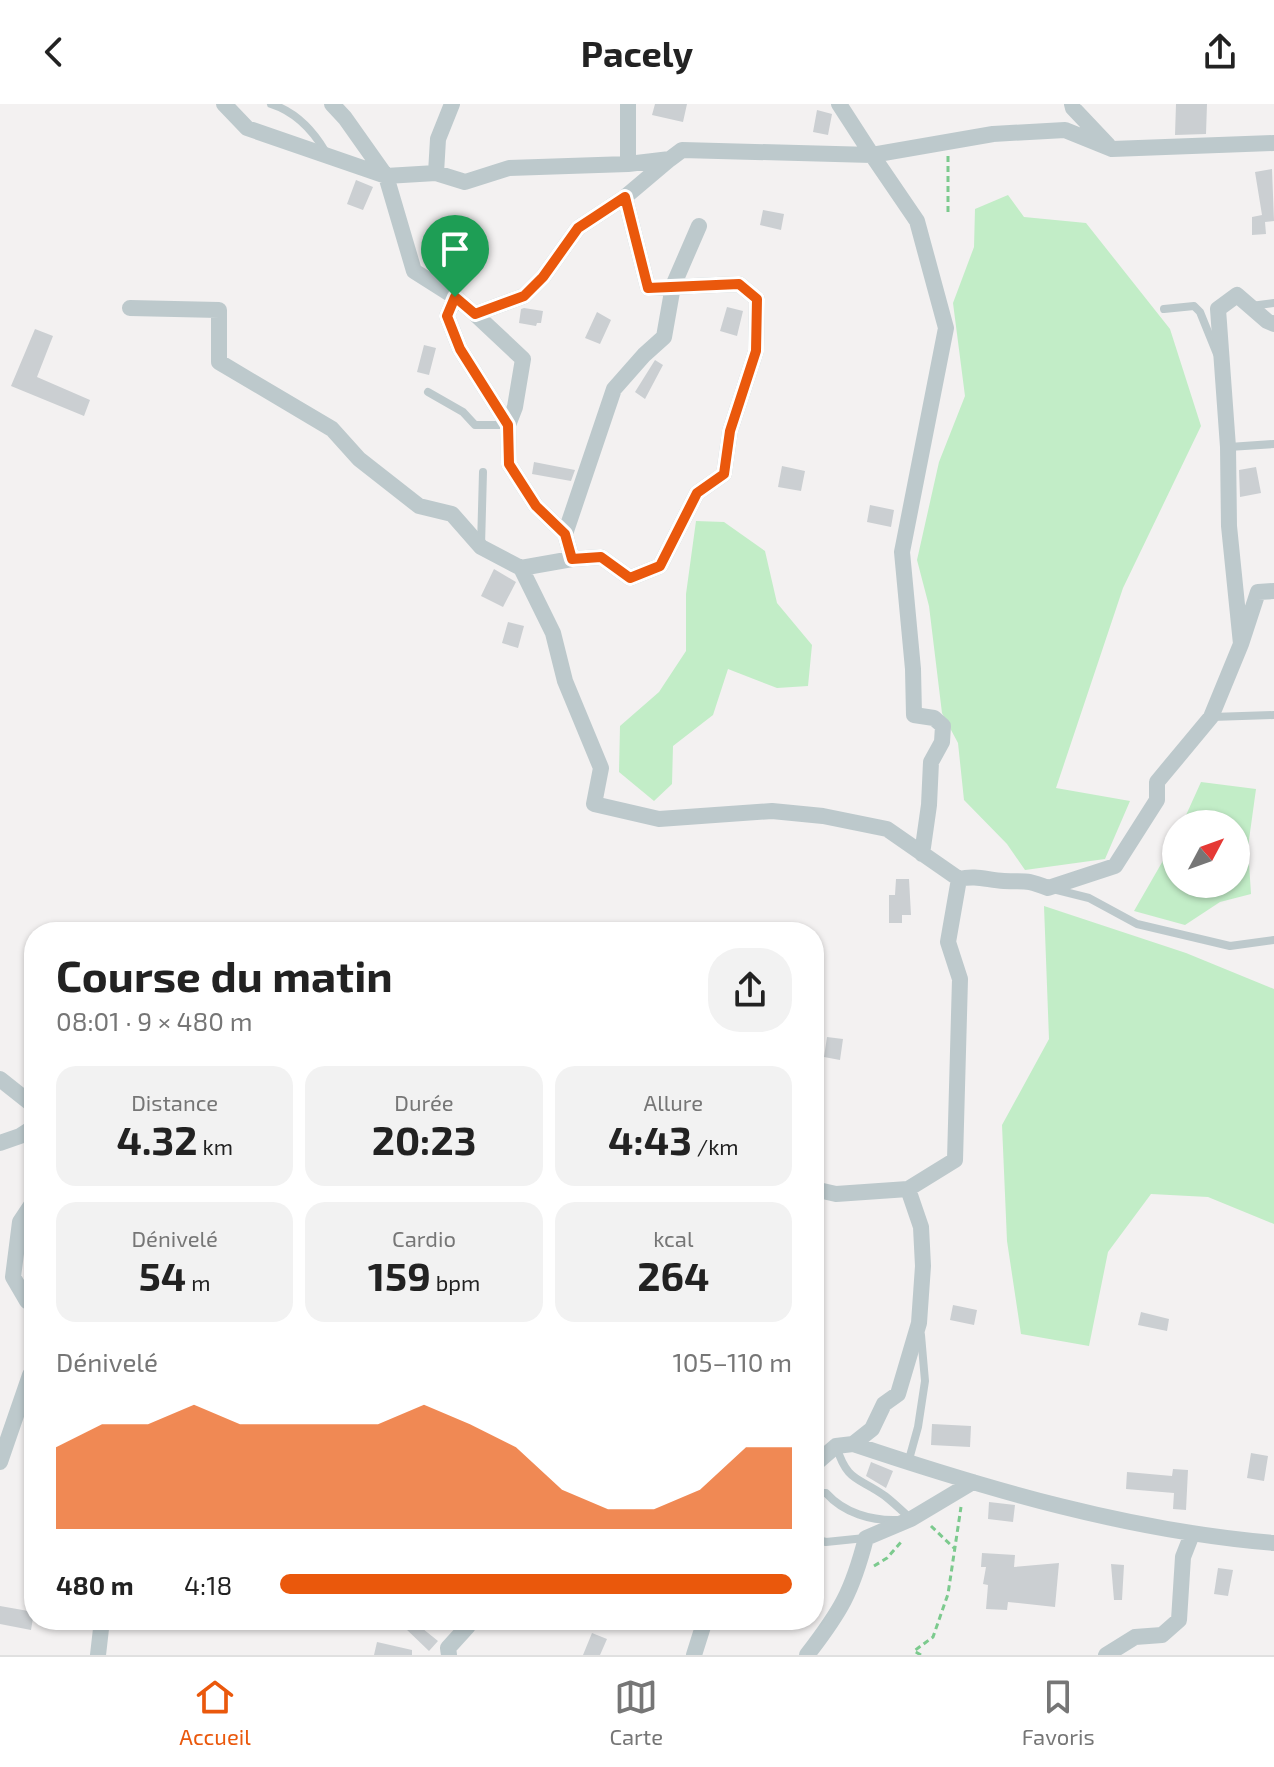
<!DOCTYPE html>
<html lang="fr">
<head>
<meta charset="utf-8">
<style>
  :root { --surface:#fff; --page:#f2f2f2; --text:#222; --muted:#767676; --line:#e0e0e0; --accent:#ea580c }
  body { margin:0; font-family:"Exo 2",sans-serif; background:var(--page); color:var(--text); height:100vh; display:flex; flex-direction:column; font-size:30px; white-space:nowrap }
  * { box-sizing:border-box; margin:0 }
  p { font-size:26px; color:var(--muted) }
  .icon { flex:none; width:44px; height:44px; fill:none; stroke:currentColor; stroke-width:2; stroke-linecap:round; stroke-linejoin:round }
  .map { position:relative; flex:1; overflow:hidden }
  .side { position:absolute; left:24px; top:818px; width:800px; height:708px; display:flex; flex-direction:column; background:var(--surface); border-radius:32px; box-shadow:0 2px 6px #0004 }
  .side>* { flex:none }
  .needle { width:52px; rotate:49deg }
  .controls { position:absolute; left:1162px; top:706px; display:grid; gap:16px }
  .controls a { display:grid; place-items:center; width:88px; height:88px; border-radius:50%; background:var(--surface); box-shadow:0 2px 6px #0004; font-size:40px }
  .pin { position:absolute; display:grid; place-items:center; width:68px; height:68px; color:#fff; margin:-82px -34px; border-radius:50% 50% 50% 0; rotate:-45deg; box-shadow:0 0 8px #0007 }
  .pin .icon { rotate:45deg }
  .round { display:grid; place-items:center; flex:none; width:84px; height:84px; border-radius:32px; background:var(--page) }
  .head { display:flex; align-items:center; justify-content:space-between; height:136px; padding:0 32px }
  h1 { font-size:44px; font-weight:700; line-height:60px }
  .stats { display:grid; grid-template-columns:repeat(3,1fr); gap:12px; height:136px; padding:8px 32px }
  .stats div { display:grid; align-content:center; border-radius:20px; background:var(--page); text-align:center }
  .stats b { font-size:40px; font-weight:700 }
  .stats small { font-size:22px; font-weight:400 }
  .stats p { font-size:22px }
  .chart { height:224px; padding:16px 32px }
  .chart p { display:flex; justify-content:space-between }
  .chart svg { width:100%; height:144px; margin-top:8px; fill:var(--accent); opacity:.7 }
  ul { padding:0 32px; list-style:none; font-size:26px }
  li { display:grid; grid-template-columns:128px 96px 1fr; align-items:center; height:60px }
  li i { height:20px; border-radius:10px; background:var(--accent) }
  header { display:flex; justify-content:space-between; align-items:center; height:104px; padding:0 32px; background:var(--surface); font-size:36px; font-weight:700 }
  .tab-bar { display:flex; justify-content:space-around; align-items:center; height:112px; border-top:2px solid var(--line); background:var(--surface); font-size:22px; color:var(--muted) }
  .tab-bar a { display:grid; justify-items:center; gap:4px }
  .tab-bar .on { color:var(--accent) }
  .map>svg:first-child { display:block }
  .green { fill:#c2edc7 }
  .building { fill:#cbcfd2 }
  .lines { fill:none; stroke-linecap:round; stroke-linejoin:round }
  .path { stroke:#7cca8e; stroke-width:3; stroke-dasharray:6 4; stroke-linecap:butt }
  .lane { stroke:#bdc9cc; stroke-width:8 }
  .street { stroke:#bdc9cc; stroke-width:16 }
  .route-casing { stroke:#fff; stroke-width:16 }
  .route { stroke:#ea580c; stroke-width:10 }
</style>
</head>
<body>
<header><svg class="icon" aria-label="back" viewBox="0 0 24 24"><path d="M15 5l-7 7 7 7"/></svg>Pacely<svg class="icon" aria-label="share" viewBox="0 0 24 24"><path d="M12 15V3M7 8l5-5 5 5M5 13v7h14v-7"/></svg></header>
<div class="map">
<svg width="1274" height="1551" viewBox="0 0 1274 1551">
  <rect width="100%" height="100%" fill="#f3f1f1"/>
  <path class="green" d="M1008,91L1024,113L1086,119L1170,225L1201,322L1123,484L1056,684L1130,697L1105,755L1025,766L1007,740L964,696L958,639L942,609L929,502L917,456L939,358L965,292L953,199L974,143L975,105Z
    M696,417L724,418L765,447L777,499L812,541L808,582L777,584L728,565L713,611L673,642L672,680L654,697L619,668L620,622L659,588L686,547V490Z
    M1201,678L1256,685L1248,743L1251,790L1220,798L1185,821L1134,807L1176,734V780H1236V720H1182Z
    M1044,802L1186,849L1274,885V1120L1208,1093L1151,1090L1108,1148L1089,1242L1021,1230L1007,1137L1002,1021L1049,935Z"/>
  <path class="building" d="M655,0H687L683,18L652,11Z
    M1176,0H1207L1206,30L1175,31Z
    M817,6L832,10L828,31L813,28Z
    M1272,65L1274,117L1265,118L1266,130L1252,131V113L1262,111L1255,68Z
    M356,76L373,83L363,106L347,100Z
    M763,106L784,110L781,126L760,121Z
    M727,203L743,207L737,232L720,227Z
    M524,204L543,207L541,219H537L536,222L519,219L521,205Z
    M597,208L611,216L600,240L585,234Z
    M35,225L53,232L37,273L90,296L84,312L11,282Z
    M424,241L436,244L429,271L417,268Z
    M655,256L663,261L645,295L635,288Z
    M534,358L575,366L571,377L532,370Z
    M782,362L805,367L801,387L778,383Z
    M1256,363L1261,389L1240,393L1239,366Z
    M870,401L894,406L891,423L867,418Z
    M494,465L516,478L503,503L481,492Z
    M508,518L524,522L518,544L502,539Z
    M896,775H909L911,811H902V819H889V791H895Z
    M827,933L843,935L840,956L824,953Z
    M953,1201L977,1206L974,1221L950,1216Z
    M1141,1208L1169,1215L1167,1227L1138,1221Z
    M932,1320L971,1322L970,1343L931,1341Z
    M1251,1349L1268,1352L1264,1377L1247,1374Z
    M871,1358L893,1367L886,1384L866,1372Z
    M1173,1365L1188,1366L1186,1406L1173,1405L1174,1389L1126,1385L1127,1368L1172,1372Z
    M989,1398L1015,1401L1013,1418L988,1415Z
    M982,1449L1015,1451L1014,1463L1059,1459L1055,1503L1008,1498L1007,1506L986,1505L988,1481L983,1480L986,1463H981Z
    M1111,1460L1124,1461L1122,1496H1114Z
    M1218,1464L1233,1466L1228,1492L1214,1490Z
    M0,1502L34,1508L31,1526L0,1520Z
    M412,1516L438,1537L429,1547L405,1524Z
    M592,1529L607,1535L600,1551H583Z
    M377,1538L412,1546V1551H374Z"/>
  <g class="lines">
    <path class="path" d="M948,108V52
      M931,1422L954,1444
      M874,1462L887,1454L901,1438
      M921,1551L914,1547L933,1533L948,1490L961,1403"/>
    <path class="lane" d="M271,0C296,8 312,25 325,47
      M1251,202L1274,199
      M1164,205L1194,202L1200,208L1217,250
      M428,288L463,308L475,321H508
      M1229,343L1274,340
      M481,442L483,368
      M1212,613L1274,611
      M1053,785L1089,794L1137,820L1230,842L1274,836
      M836,1342C848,1379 857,1372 885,1392C894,1399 902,1407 910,1414
      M908,1359L918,1323L925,1277L921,1231
      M814,1389H826C844,1409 871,1417 898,1416
      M814,1435L826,1438L865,1434"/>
    <path class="street" d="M224,0L247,24L386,72L436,69L465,78L509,64L628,60L670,55L625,93L578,124L543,173L524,192L475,210L455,193
      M332,0L345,14L386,72L414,167L455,193L447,212L460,245L508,321L509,360L536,402L565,430L572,455L521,464
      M839,0L872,51L993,30L1065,26L1112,45L1274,39
      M1072,0L1073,4L1108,41
      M670,55L682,46L872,51L917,117L946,224L902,448L913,565L914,611L934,614L943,622L942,638L931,658L929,701L922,750
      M628,60V0
      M436,69L438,35L452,0
      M130,204L219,206V258L332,325L359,355L419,402L452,410L481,443L521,464L553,529L565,577L601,664L594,700L659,715L772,707L823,712L887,725L959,775L948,838L960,875L955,1056L908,1085L836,1090L814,1085
      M475,210L523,255L515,303L508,321
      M1274,220L1267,217L1237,191L1218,205L1228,343L1229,422L1241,540L1258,488L1274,487
      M565,430L614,285L644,251L664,233L673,182L699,122
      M572,455L601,453L630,474L660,462L697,389L724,370L730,327L756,247L757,195L739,180L648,184L625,93
      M959,775C976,771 987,776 1004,777C1027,778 1025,775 1048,784L1115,762L1157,696V678L1211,613L1241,540
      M0,975L34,1002
      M0,1039L20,1032L34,1023
      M34,1097L20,1118L13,1173L27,1197L34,1202
      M853,1340L872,1325L884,1300L898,1290L919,1219L923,1162L921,1123L908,1085
      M0,1358L30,1271L34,1268
      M814,1361L836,1342L853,1340C990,1386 1130,1427 1274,1439
      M98,1551L102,1516
      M449,1551L448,1544L468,1522V1516
      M694,1551L705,1516
      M807,1551C841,1507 852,1488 866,1434L911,1415L973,1378
      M1106,1551L1135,1533L1162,1531L1179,1516L1183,1453L1192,1430"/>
  </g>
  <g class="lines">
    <defs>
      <path id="route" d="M625,93L648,184L739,180L757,195L756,247L730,327L724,370L697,389L660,462L630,474L601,453L572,455L565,430L536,402L509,360L508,321L460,245L447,212L455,193L475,210L524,192L543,173L578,124Z"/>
    </defs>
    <use href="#route" class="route-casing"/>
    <use href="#route" class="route"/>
  </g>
</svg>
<div class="controls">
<a><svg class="needle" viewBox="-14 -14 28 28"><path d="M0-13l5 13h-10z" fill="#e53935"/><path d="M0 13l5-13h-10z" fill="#767676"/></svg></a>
</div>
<div class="pin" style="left:455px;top:193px;background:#1e9e55"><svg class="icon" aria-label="arrive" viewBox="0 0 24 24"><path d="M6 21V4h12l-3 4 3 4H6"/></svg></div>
<section class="side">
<div class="head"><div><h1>Course du matin</h1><p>08:01 · 9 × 480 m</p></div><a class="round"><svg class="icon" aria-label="share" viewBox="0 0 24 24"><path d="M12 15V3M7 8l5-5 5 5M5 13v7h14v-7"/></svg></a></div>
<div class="stats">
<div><p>Distance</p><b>4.32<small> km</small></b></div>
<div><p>Durée</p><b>20:23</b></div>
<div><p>Allure</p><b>4:43<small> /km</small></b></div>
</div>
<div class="stats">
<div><p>Dénivelé</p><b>54<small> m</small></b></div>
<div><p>Cardio</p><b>159<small> bpm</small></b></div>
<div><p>kcal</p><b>264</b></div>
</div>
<div class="chart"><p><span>Dénivelé</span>105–110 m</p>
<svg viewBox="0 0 160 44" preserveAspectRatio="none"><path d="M0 44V19L10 12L20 12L30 6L40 12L50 12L60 12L70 12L80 6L90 12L100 19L110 32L120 38L130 38L140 32L150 19L160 19V44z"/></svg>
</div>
<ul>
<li><b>480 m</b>4:18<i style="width:100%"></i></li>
</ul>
</section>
</div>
<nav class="tab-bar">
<a class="on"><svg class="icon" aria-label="home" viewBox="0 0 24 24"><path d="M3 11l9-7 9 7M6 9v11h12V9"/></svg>Accueil</a>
<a><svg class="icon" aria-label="map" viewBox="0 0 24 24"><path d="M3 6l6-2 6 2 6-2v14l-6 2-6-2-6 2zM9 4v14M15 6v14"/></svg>Carte</a>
<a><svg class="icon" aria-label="saved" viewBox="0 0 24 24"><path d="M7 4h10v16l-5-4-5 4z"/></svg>Favoris</a>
</nav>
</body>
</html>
